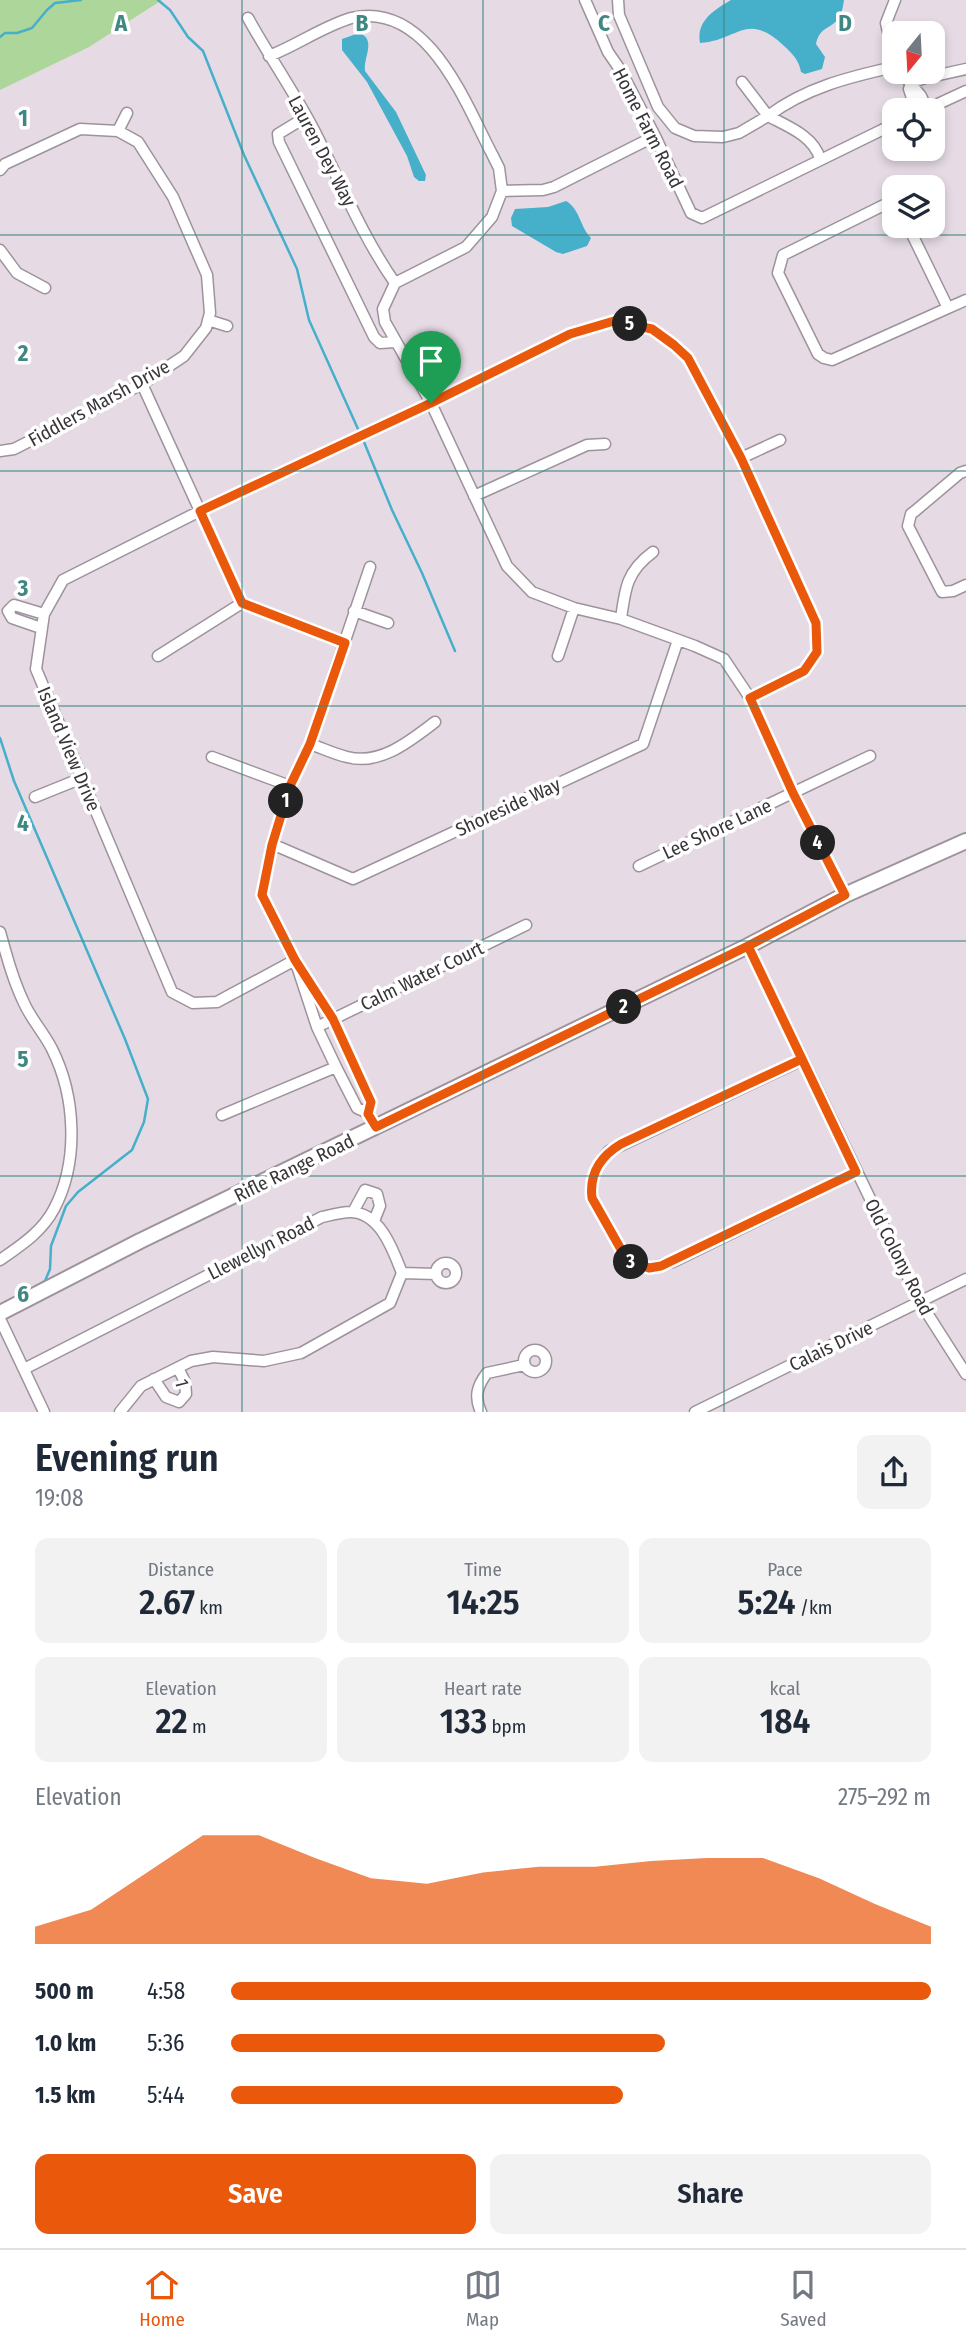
<!DOCTYPE html>
<html lang="en">
<head>
<meta charset="utf-8">
<style>
  :root { --surface:#fff; --page:#f2f2f3; --text:#1f2937; --muted:#747a83; --line:#e0e1e3; --accent:#ea580c }
  body { margin:0; font-family:"Fira Sans Condensed",sans-serif; background:var(--page); color:var(--text); height:100vh; display:flex; flex-direction:column; font-size:26px; white-space:nowrap }
  * { box-sizing:border-box; margin:0 }
  p { font-size:23px; color:var(--muted) }
  .icon { flex:none; width:38px; height:38px; fill:none; stroke:currentColor; stroke-width:2; stroke-linecap:round; stroke-linejoin:round }
  .map { position:relative; height:1412px; overflow:hidden }
  .sheet { display:flex; flex-direction:column; background:var(--surface); flex:1 }
  .sheet>* { flex:none }
  .needle { width:46px; rotate:198deg }
  .tools { position:absolute; left:882px; top:21px; display:grid; gap:14px }
  .tools a { display:grid; place-items:center; width:63px; height:63px; border-radius:14px; background:var(--surface); box-shadow:0 4px 10px #0003; font-size:35px }
  .pin { position:absolute; display:grid; place-items:center; width:60px; height:60px; color:#fff; margin:-72px -30px; border-radius:50% 50% 50% 0; rotate:-45deg; box-shadow:0 0 7px #0007 }
  .pin .icon { rotate:45deg }
  .km { position:absolute; width:35px; height:35px; margin:-18px; border-radius:50%; background:#222; color:#fff; font-size:19px; line-height:35px; text-align:center }
  .round { display:grid; place-items:center; flex:none; width:74px; height:74px; border-radius:14px; background:var(--page) }
  .summary { display:flex; align-items:center; justify-content:space-between; height:119px; padding:0 35px }
  h1 { font-size:38px; font-weight:600; line-height:52px }
  .metrics { display:grid; grid-template-columns:repeat(3,1fr); gap:10px; height:119px; padding:7px 35px }
  .metrics div { display:grid; align-content:center; border-radius:14px; background:var(--page); text-align:center }
  .metrics b { font-size:35px; font-weight:600 }
  .metrics small { font-size:19px; font-weight:400 }
  .metrics p { font-size:19px }
  .chart { height:196px; padding:14px 35px }
  .chart p { display:flex; justify-content:space-between }
  .chart svg { width:100%; height:126px; margin-top:7px; fill:var(--accent); opacity:.7 }
  .action { display:flex; gap:14px; margin-top:auto; padding:14px 35px }
  .action a { flex:1; height:80px; border-radius:14px; background:var(--accent); color:#fff; font-size:28px; font-weight:600; line-height:80px; text-align:center }
  .action a+a { background:var(--page); color:var(--text) }
  ul { padding:0 35px; list-style:none; font-size:23px }
  li { display:grid; grid-template-columns:112px 84px 1fr; align-items:center; height:52px }
  li i { height:18px; border-radius:9px; background:var(--accent) }
  .menu { display:flex; justify-content:space-around; align-items:center; height:98px; border-top:2px solid var(--line); background:var(--surface); font-size:19px; color:var(--muted) }
  .menu a { display:grid; justify-items:center; gap:4px }
  .menu .selected { color:var(--accent) }
  .map>svg:first-child { display:block }
  .green { fill:#add69b }
  .water { fill:#46afca }
  .lines { fill:none; stroke-linecap:round; stroke-linejoin:round }
  .stream { stroke:#46afca; stroke-width:2.5 }
  .minor-casing { stroke:#9d939c; stroke-width:13 }
  .secondary-casing { stroke:#9d939c; stroke-width:18 }
  .minor { stroke:#fff; stroke-width:10 }
  .secondary { stroke:#fff; stroke-width:14 }
  .route-casing { stroke:#fff; stroke-width:14 }
  .route { stroke:#ea580c; stroke-width:9 }
  .grid { fill:none; stroke:#3f8783; stroke-width:2; stroke-opacity:0.55 }
  .labels { text-anchor:middle; dominant-baseline:central; stroke-width:7; stroke-linejoin:round; paint-order:stroke }
  .street-label { font-size:19px; fill:#393539; stroke:#fff }
  .grid-label { font-size:23px; text-anchor:middle; font-weight:bold; fill:#3f8783; stroke:#fff; stroke-width:7; stroke-linejoin:round; paint-order:stroke }
</style>
</head>
<body>
<div class="map">
<svg width="966" height="1412" viewBox="0 0 966 1412">
  <rect width="100%" height="100%" fill="#e6dbe5"/>
  <path class="green" d="M0,0H162L89,47L0,90Z"/>
  <path class="water" d="M731,0H844C843,6 842,13 839,18C830,30 820,26 816,44L825,57L822,69L805,74L801,72C799,60 792,53 783,45C746,11 738,41 700,43C696,21 714,10 731,0Z
    M359,33C377,39 363,58 365,71L396,112L426,175L425,181H419L414,177L407,156L367,82L342,50V39Z
    M566,201C580,209 580,227 591,238L587,246L563,254L556,252L512,226L511,218L515,209L548,207Z"/>
  <g class="lines">
    <path class="stream" d="M158,0L170,10L188,37L203,51L244,155L297,269L309,320L358,429
      M0,37L5,33H17L32,28L47,10L55,3L81,0
      M364,442L392,510L422,573L455,651
      M0,738L14,781L125,1039L148,1099L144,1122L132,1150L78,1192L66,1206L51,1246L50,1269L45,1281L35,1287"/>
    <defs>
      <path id="minor" d="M585,0L608,52L621,71L655,136L691,213L702,218L894,124
        M618,0L619,15L658,107L675,128L694,136L723,137L739,133L768,116C787,126 814,136 820,159
        M248,18C269,56 294,92 314,130C340,181 362,236 395,283
        M269,56C297,45 322,27 351,18C428,0 465,103 492,154L499,168L502,191L492,217L466,247L395,283L383,309L385,322L431,403L507,566L532,592L574,608L621,619L695,646L724,659L750,698L793,793L845,895
        M894,59L886,23L895,0
        M901,72L921,96L927,109
        M742,82L768,116C805,88 849,77 894,67
        M911,83L925,78L966,69
        M911,83L909,89L916,110
        M925,110L966,91
        M306,117L278,134L279,142L374,337L380,343L395,342
        M118,131L127,113
        M0,170L5,164L80,129L118,131L138,142L173,197L207,275L210,313L206,328L184,356L142,384L14,449L0,451
        M502,191L543,190L554,187L655,136
        M894,207L884,205L783,255L778,273L818,354L824,358L832,360L948,308L908,226
        M0,250L17,273L45,288
        M948,308L966,300
        M208,320L227,326
        M142,384L242,603L345,643
        M741,458L780,440
        M966,471L960,473L915,511L911,514L908,526L942,592L953,591L966,585
        M474,496L587,445L605,444
        M370,567L310,744L290,786L272,844L262,895L295,960L217,1002L193,1003L172,992L36,669L44,614L63,580L200,511L431,403L570,334L614,321L652,329L674,345L688,358L741,458L816,623L817,652L804,671L750,698
        M354,611L388,623
        M621,619C625,588 627,571 653,552
        M41,628L12,618L8,611L14,605L44,614
        M158,656L242,603
        M558,656L574,608
        M310,744C322,748 334,754 347,757C380,766 410,741 435,722
        M212,757L290,786
        M35,797L82,778
        M272,844L353,879L643,744L678,640
        M639,866L870,756
        M0,932C7,957 13,980 24,1003C31,1019 44,1033 52,1049C76,1097 79,1162 54,1209C42,1232 20,1246 0,1260
        M748,946L920,1302L966,1374
        M317,1027L526,925
        M802,1060L609,1151C596,1165 590,1179 592,1198L627,1260L649,1268L673,1262L856,1172
        M368,1113L371,1102L333,1019L295,960L317,1027L336,1067L357,1108L368,1113L376,1127
        M222,1115L336,1067
        M353,1212L365,1190L377,1194L380,1206L374,1221
        M436 1273a10 10 0 1 1 20 0a10 10 0 1 1-20 0Z
        M402,1273L436,1274
        M0,1319L44,1412
        M524 1361a11 11 0 1 1 22 0a11 11 0 1 1-22 0Z
        M24,1369L322,1217C331,1215 342,1212 350,1212C380,1212 393,1250 402,1273L390,1303L301,1353L264,1361L213,1357L191,1361L141,1386L120,1412
        M154,1379L166,1397L179,1402L186,1394L185,1382L178,1368
        M481,1412C474,1397 477,1386 487,1373L524,1365
        M695,1412L966,1279"/>
      <path id="secondary" d="M0,1313L140,1241L748,946L845,895L966,841"/>
    </defs>
    <use href="#minor" class="minor-casing"/>
    <use href="#secondary" class="secondary-casing"/>
    <use href="#minor" class="minor"/>
    <use href="#secondary" class="secondary"/>
  </g>
  <g class="lines">
    <defs>
      <path id="route" d="M431,403L200,511L242,603L345,643L310,744L290,786L272,845L262,895L295,960L333,1019L371,1102L368,1114L376,1127L748,946L856,1172L661,1266L649,1268L627,1260L592,1198C589,1173 601,1156 621,1144L802,1059L748,946L845,895L793,793L750,698L804,671L817,652L816,623L741,458L688,358L674,345L652,329L614,321L570,334L431,403"/>
    </defs>
    <use href="#route" class="route-casing"/>
    <use href="#route" class="route"/>
  </g>
  <path class="grid" d="M242,0V1412M483,0V1412M724,0V1412M0,235H966M0,471H966M0,706H966M0,941H966M0,1176H966"/>
  <g class="labels">
    <g class="street-label">
      <text transform="translate(648 128) rotate(63)">Home Farm Road</text>
      <text transform="translate(322 151) rotate(62)">Lauren Dey Way</text>
      <text transform="translate(99 403) rotate(-29)">Fiddlers Marsh Drive</text>
      <text transform="translate(69 749) rotate(67)">Island View Drive</text>
      <text transform="translate(508 807) rotate(-25)">Shoreside Way</text>
      <text transform="translate(717 829) rotate(-25)">Lee Shore Lane</text>
      <text transform="translate(422 976) rotate(-26)">Calm Water Court</text>
      <text transform="translate(294 1168) rotate(-26)">Rifle Range Road</text>
      <text transform="translate(261 1248) rotate(-27)">Llewellyn Road</text>
      <text transform="translate(899 1257) rotate(63)">Old Colony Road</text>
      <text transform="translate(831 1346) rotate(-26)">Calais Drive</text>
      <text transform="translate(182 1383) rotate(76)">1</text>
    </g>
  </g>
  <g class="grid-label">
    <text x="121" y="31">A</text>
    <text x="362" y="31">B</text>
    <text x="604" y="31">C</text>
    <text x="845" y="31">D</text>
    <text x="23" y="126">1</text>
    <text x="23" y="361">2</text>
    <text x="23" y="596">3</text>
    <text x="23" y="831">4</text>
    <text x="23" y="1067">5</text>
    <text x="23" y="1302">6</text>
  </g>
</svg>
<div class="tools">
<a><svg class="needle" viewBox="-14 -14 28 28"><path d="M0-13l5 13h-10z" fill="#e53935"/><path d="M0 13l5-13h-10z" fill="#747a83"/></svg></a>
<a><svg class="icon" aria-label="locate" viewBox="0 0 24 24"><circle cx="12" cy="12" r="6"/><path d="M12 2v4M12 18v4M2 12h4M18 12h4"/></svg></a>
<a><svg class="icon" aria-label="layers" viewBox="0 0 24 24"><path d="M12 4l9 5-9 5-9-5zM3 14l9 5 9-5"/></svg></a>
</div>
<div class="pin" style="left:431px;top:403px;background:#1e9e55"><svg class="icon" aria-label="arrive" viewBox="0 0 24 24"><path d="M6 21V4h12l-3 4 3 4H6"/></svg></div>
<b class="km" style="left:286px;top:801px">1</b>
<b class="km" style="left:624px;top:1007px">2</b>
<b class="km" style="left:631px;top:1262px">3</b>
<b class="km" style="left:818px;top:843px">4</b>
<b class="km" style="left:630px;top:324px">5</b>
</div>
<section class="sheet">
<div class="summary"><div><h1>Evening run</h1><p>19:08</p></div><a class="round"><svg class="icon" aria-label="share" viewBox="0 0 24 24"><path d="M12 15V3M7 8l5-5 5 5M5 13v7h14v-7"/></svg></a></div>
<div class="metrics">
<div><p>Distance</p><b>2.67<small> km</small></b></div>
<div><p>Time</p><b>14:25</b></div>
<div><p>Pace</p><b>5:24<small> /km</small></b></div>
</div>
<div class="metrics">
<div><p>Elevation</p><b>22<small> m</small></b></div>
<div><p>Heart rate</p><b>133<small> bpm</small></b></div>
<div><p>kcal</p><b>184</b></div>
</div>
<div class="chart"><p><span>Elevation</span>275–292 m</p>
<svg viewBox="0 0 160 44" preserveAspectRatio="none"><path d="M0 44V38L10 32L20 19L30 6L40 6L50 14L60 21L70 23L80 19L90 17L100 17L110 15L120 14L130 14L140 21L150 30L160 38V44z"/></svg>
</div>
<ul>
<li><b>500 m</b>4:58<i style="width:100%"></i></li>
<li><b>1.0 km</b>5:36<i style="width:62%"></i></li>
<li><b>1.5 km</b>5:44<i style="width:56%"></i></li>
</ul>
<div class="action"><a>Save</a><a>Share</a></div>
</section>
<nav class="menu">
<a class="selected"><svg class="icon" aria-label="home" viewBox="0 0 24 24"><path d="M3 11l9-7 9 7M6 9v11h12V9"/></svg>Home</a>
<a><svg class="icon" aria-label="map" viewBox="0 0 24 24"><path d="M3 6l6-2 6 2 6-2v14l-6 2-6-2-6 2zM9 4v14M15 6v14"/></svg>Map</a>
<a><svg class="icon" aria-label="saved" viewBox="0 0 24 24"><path d="M7 4h10v16l-5-4-5 4z"/></svg>Saved</a>
</nav>
</body>
</html>
